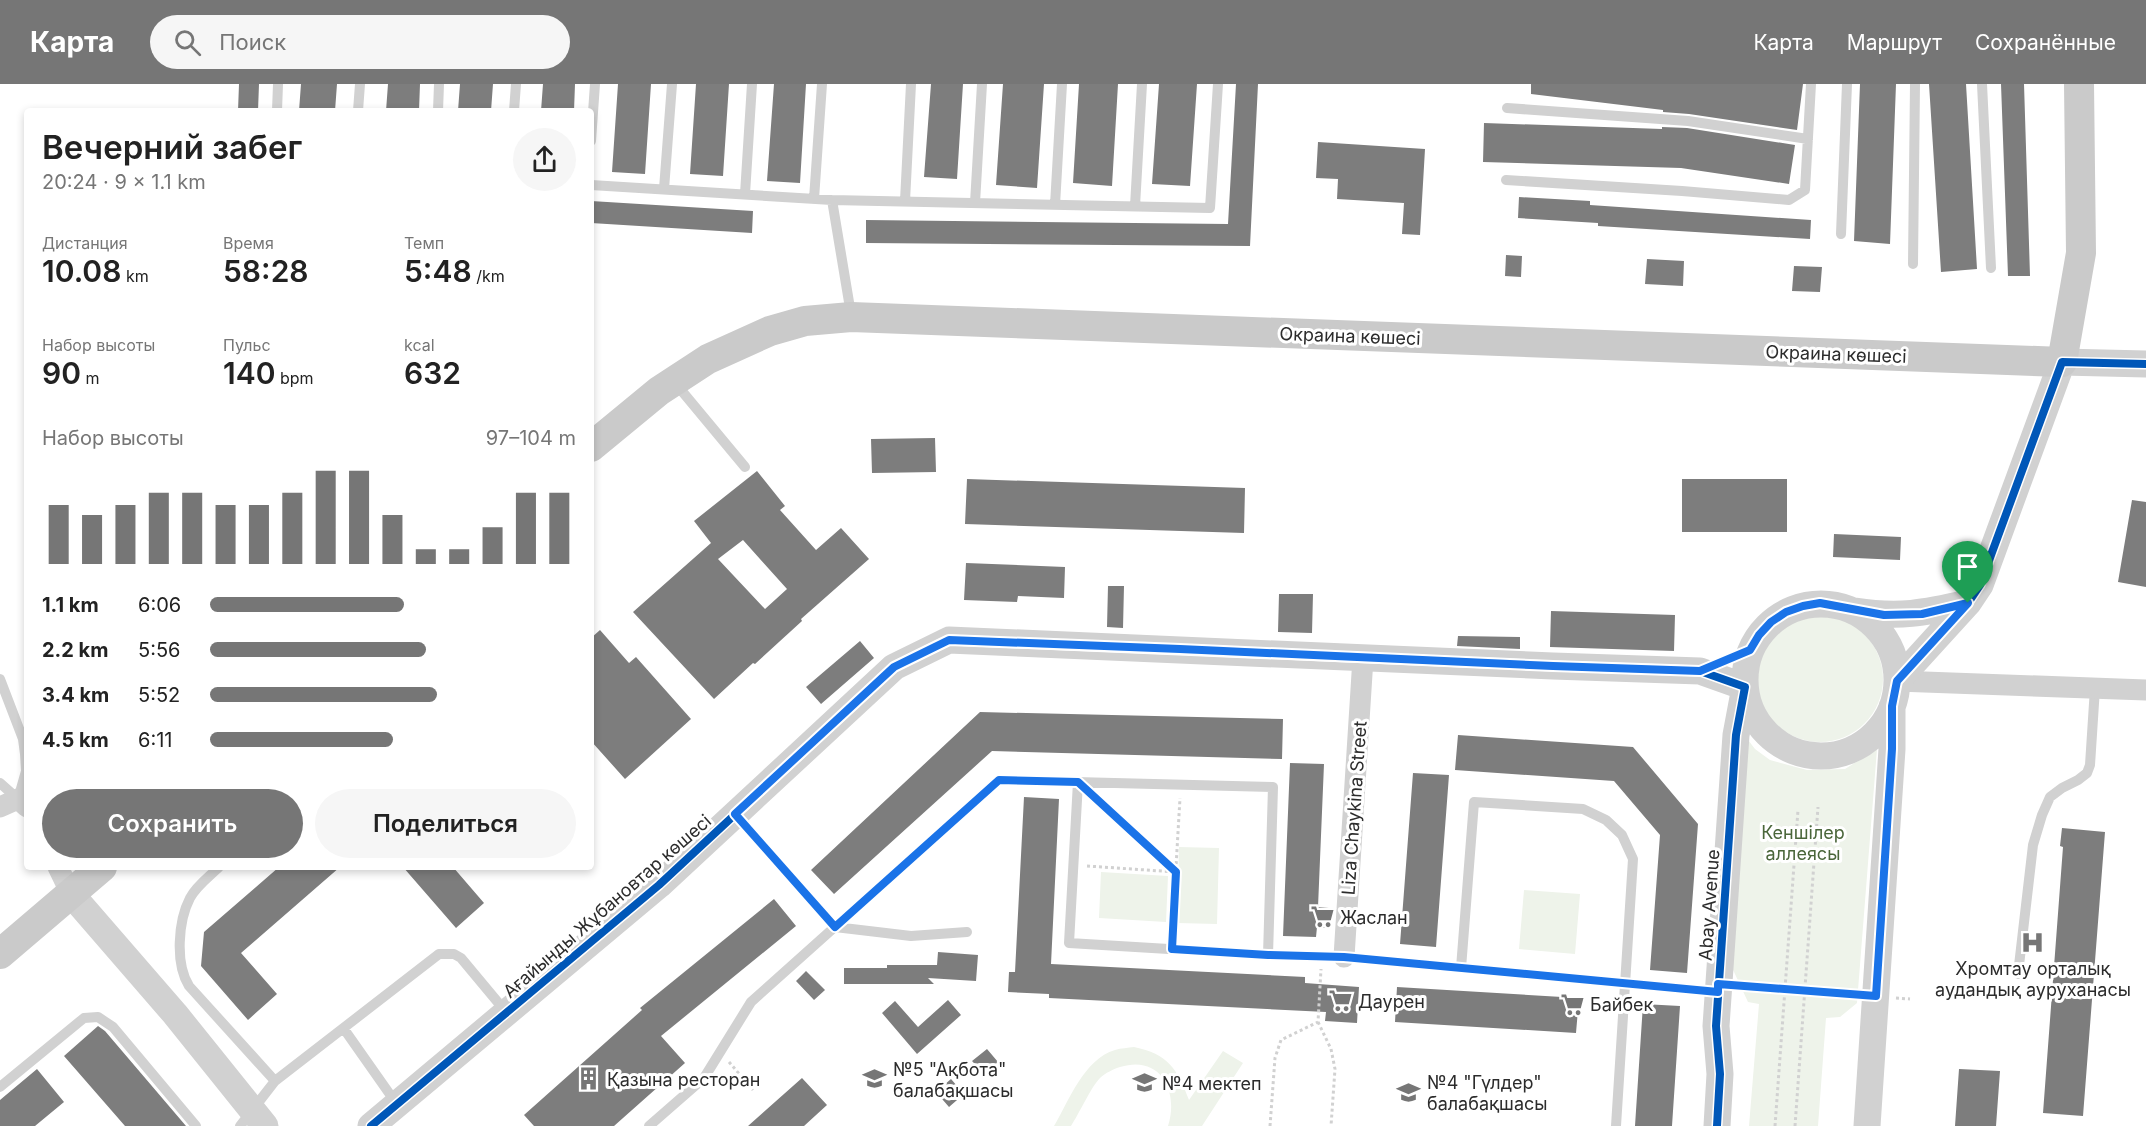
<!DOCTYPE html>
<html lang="ru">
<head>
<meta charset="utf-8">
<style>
  :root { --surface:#fff; --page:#f6f6f6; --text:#222; --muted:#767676; --accent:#767676 }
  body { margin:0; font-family:Inter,sans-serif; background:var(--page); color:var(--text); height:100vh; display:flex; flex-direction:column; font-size:22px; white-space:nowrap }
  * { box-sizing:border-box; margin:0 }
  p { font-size:20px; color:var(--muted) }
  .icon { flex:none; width:33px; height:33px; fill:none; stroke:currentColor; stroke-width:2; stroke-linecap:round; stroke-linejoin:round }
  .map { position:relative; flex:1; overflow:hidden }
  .details { position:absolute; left:24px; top:24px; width:570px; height:762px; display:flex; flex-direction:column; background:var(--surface); border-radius:6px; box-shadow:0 3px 9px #0003 }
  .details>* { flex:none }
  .pin { position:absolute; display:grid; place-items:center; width:51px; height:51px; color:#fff; margin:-62px -26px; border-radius:50% 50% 50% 0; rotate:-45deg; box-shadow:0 0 6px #0007 }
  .pin .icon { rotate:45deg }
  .round { display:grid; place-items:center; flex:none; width:63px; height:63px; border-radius:32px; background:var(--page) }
  .headline { display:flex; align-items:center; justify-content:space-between; height:102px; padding:0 18px }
  h1 { font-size:33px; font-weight:600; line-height:45px }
  .figures { display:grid; grid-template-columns:repeat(3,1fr); gap:9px; height:102px; padding:6px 18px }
  .figures div { display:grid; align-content:center }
  .figures b { font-size:30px; font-weight:600 }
  .figures small { font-size:16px; font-weight:400 }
  .figures p { font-size:16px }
  .chart { height:168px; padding:12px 18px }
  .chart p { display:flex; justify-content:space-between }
  .chart svg { width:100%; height:108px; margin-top:6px; stroke:var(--accent); stroke-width:6 }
  .button { display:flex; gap:12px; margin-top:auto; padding:12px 18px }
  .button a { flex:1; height:69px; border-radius:36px; background:var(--accent); color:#fff; font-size:24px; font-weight:600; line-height:69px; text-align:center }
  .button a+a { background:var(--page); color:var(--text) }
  ul { padding:0 18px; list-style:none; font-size:20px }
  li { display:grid; grid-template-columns:96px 72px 1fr; align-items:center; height:45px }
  li i { height:15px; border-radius:8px; background:var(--accent) }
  header { display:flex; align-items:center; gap:36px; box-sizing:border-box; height:84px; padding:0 30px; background:var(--accent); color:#fff }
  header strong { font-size:28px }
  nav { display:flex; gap:33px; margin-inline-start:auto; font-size:21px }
  .search { width:420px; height:54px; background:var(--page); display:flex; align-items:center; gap:15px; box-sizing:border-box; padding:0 21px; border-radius:33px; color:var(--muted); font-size:22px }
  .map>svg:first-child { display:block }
  .green { fill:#eef3ea }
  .building { fill:#7d7d7d; fill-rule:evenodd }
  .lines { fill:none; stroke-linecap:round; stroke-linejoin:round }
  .path { stroke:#d1d1d1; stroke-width:3; stroke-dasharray:3 3; stroke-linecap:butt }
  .service { stroke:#d1d1d1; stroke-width:10 }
  .minor { stroke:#d1d1d1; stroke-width:21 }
  .tertiary { stroke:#d1d1d1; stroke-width:27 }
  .secondary { stroke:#cacaca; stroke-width:30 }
  .cycleway-casing { stroke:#fff; stroke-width:11 }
  .cycleway { stroke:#0057b8; stroke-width:8 }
  .route-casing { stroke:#fff; stroke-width:12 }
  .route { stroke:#1a73e8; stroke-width:8 }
  .labels { text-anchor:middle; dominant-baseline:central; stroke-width:6; stroke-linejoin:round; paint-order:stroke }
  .street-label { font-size:18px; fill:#2c2c2c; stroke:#fff }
  .park-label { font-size:18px; fill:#4a663a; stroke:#fff }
  .poi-label { font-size:18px; fill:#2c2c2c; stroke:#fff; text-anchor:start }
</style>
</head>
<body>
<header>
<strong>Карта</strong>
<div class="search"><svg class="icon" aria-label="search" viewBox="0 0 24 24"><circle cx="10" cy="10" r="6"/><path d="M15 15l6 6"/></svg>Поиск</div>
<nav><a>Карта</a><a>Маршрут</a><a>Сохранённые</a></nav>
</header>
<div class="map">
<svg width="2146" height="1042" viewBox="0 0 2146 1042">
  <rect width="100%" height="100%" fill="#fff"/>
  <path class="green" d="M1757 595a63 63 0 1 1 126 0a63 63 0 1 1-126 0Z
    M1745,652L1755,665L1770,676L1807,686L1845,685L1877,665L1857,919L1840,933L1826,934L1818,1042H1749L1759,920L1748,918L1728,875Z
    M1179,763L1219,764L1217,840L1177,839Z
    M1101,788L1168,792L1166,838L1099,834Z
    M1524,806L1580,810L1575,870L1519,865Z
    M1134,963C1168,970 1177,984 1189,1016L1223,967L1243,979L1202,1042H1168C1179,1008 1161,970 1120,983C1114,985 1105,989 1100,994C1091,1003 1079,1030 1071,1042H1054C1069,1017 1084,975 1115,966C1121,964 1128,964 1134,963Z"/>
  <path class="building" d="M239,0H259L258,27H238Z
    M301,0H337L335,27H299Z
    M388,0H420L419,27H386Z
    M460,0H493L491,27H458Z
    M543,0H575L574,27H541Z
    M618,0H651L645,90L612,88Z
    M696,0H729L723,92L690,90Z
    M774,0H806L800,99L767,97Z
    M931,0H963L957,95L924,93Z
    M1003,0H1044L1037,104L996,101Z
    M1079,0H1118L1112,102L1073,99Z
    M1159,0H1197L1190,102L1152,100Z
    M1236,0H1258L1250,162L866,159V136L1228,140Z
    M1531,0H1803L1797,46L1689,30L1663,28V26L1531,10Z
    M1860,0H1896L1890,160L1854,157Z
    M1929,0H1966L1977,185L1941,188Z
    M2001,0H2024L2030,192H2008Z
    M1484,39L1662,45V43L1687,44L1795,61L1789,100L1681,84L1483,78Z
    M1318,58L1425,65L1420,151L1402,150L1404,119L1337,115L1338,95L1316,94Z
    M1519,113L1590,117V121L1811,136L1810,155L1598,142V139L1518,134Z
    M591,117L753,127L752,149L591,139Z
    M1506,171L1522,172L1521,193L1505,192Z
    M1647,175L1684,177L1683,202L1645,200Z
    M1794,182L1822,183L1820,208L1792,207Z
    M935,354L936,388L872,389L871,355Z
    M757,387L785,422L780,426L816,466L841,444L869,475L801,535L802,537L755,580L753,579L714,615L633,528L711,459L694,437ZM743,456L787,505L765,525L718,475Z
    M967,395L1245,404L1244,449L965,440Z
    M1682,395H1787V448H1682Z
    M2132,416L2146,418V503L2118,498Z
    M1834,450L1901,453L1900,476L1833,473Z
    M966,479L1065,483L1064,514L1018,512L1017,518L964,516Z
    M1108,502H1124L1123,544L1107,543Z
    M1279,510H1313L1312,549L1278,548Z
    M1551,527L1675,531L1674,567L1550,563Z
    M600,546L629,579L636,573L691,635L625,695L591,657V554Z
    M1458,552L1520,553V565L1457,562Z
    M860,557L874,574L821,620L806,603Z
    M980,628L1283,635L1282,675L992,667L834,810L811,786Z
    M1458,651L1633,663L1698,740L1687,889L1650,886L1660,751L1614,697L1455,686Z
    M1290,679L1324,680L1318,823L1329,824L1328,844L1317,843L1316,853L1283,852Z
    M1413,689L1449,691L1436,863L1400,860Z
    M1024,713L1059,715L1051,880L1305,893V899L1359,903L1357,939L1325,937L1326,928L1049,914V910L1008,908L1009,888H1015Z
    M2062,744L2105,748L2083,1032L2043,1029L2063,763L2060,762Z
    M279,783H340L241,869L277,910L248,936L201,882L204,848Z
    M403,783H453L484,819L456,844Z
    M774,815L796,842L661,952L685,979L614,1042H534L524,1031L642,926L640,924Z
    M938,868L978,871L976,897L928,894L934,900H844V884H887V881H937Z
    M806,887L825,906L814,916L796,897Z
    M1397,903L1579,914L1576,949L1395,938Z
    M948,916L961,931L917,970L882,929L895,917L918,943Z
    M1643,920L1680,922L1672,1042H1635Z
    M98,942L105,947L186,1042H125L64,972Z
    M987,965L998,978L984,990L972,977Z
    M37,985L64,1018L35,1042H0V1016Z
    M1959,985L2000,987L1996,1042H1955Z
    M802,994L827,1021L804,1042H748Z
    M951,995L964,1010L949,1023L936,1008Z"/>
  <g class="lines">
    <path class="path" d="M1093,713L1176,788
      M1087,782L1176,788
      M1172,852L1180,714
      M1741,901L1854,910
      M1896,914L1910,915
      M1318,938L1331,965L1335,985L1331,1042
      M729,978L753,1006
      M1270,1042L1275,974L1281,956L1318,938L1321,885
      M1775,1042L1798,726
      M1795,1042L1818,723"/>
    <path class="service" d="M1982,0L1991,184
      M1507,24L1688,37L1808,55
      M277,27L278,0
      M358,27L360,0
      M438,27L439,0
      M514,27L516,0
      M591,57L595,0
      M1506,96L1682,107L1789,116L1805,106L1811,0
      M591,101L832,116L1210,124L1218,0
      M664,105L672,0
      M745,110L752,0
      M814,115L822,0
      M832,116L851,230
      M905,117L911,0
      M975,119L982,0
      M1055,121L1062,0
      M1135,122L1142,0
      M1841,150L1847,0
      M1913,180L1915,0
      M676,300L745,383
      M0,595L23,655L25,670L26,687L18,715L0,699
      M736,731L835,843L911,852L967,848
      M219,783C209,793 197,801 190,814C178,837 175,880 189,902L275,997
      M1268,871L1344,873L1718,908
      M1461,884L1474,718L1583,725L1606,736L1622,751L1633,775L1616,1042
      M2018,890L2033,761L2042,731L2050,713L2062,704L2078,696L2087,689L2090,681L2095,604
      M344,945L396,1019
      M0,1003L84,934L98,933L113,943L196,1042
      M240,1042L275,997L439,870H454L461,874L506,928
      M649,1042L704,994L751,918L999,696L1273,703L1268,871L1069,859L1078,698"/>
    <path class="minor" d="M1897,597L2146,606
      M0,723L18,715L27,723
      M58,783L71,810
      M1344,873L1363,574"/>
    <path class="tertiary" d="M1745 596a76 76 0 1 1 152 0a76 76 0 1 1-152 0Z
      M1855,527C1899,534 1924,529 1968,519
      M1897,597L1968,519L1980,501L2062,278L2146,280
      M71,810L175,930L265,1042
      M371,1042L659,801L894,583L949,556L1553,582L1700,587L1745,603L1736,651L1716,942L1720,990L1717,1042
      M1867,1042L1892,665V623"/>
    <path class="secondary" d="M591,363L659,307L708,275L770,247L805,237L851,233L2062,278L2081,169L2079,0
      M0,870L102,783"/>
    <defs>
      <path id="cycleway" d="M1897,597L1968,519L1980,501L2062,278L2146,280
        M371,1042L659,801L894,583L949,556L1553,582L1700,587L1745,603L1736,651L1716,942L1720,990L1717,1042"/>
    </defs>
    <use href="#cycleway" class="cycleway-casing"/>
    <use href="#cycleway" class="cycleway"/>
  </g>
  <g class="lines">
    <defs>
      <path id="route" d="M1820,519L1884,531L1922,530L1968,519L1897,597L1892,622V665L1876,912L1718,900V908L1344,873L1268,871L1172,865L1176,788L1078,698L999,696L835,843L735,730L894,583L949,556L1180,565L1553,582L1700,587L1750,566L1759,551L1771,538L1786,528L1803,522Z"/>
    </defs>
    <use href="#route" class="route-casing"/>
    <use href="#route" class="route"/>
  </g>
  <defs>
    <symbol id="supermarket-bare" viewBox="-9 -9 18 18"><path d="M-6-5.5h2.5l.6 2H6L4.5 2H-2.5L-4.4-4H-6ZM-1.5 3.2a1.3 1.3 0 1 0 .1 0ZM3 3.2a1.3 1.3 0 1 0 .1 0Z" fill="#767676" stroke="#fff" stroke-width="2.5" paint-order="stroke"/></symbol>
    <symbol id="hospital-bare" viewBox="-9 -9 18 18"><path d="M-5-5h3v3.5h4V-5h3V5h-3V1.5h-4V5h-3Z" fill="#767676" stroke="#fff" stroke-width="2.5" paint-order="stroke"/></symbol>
    <symbol id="building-bare" viewBox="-9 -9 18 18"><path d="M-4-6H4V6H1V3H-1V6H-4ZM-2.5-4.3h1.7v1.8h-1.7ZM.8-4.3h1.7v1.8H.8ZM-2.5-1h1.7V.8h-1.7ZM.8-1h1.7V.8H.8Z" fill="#767676" stroke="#fff" stroke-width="2.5" paint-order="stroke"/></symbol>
    <symbol id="school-bare" viewBox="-9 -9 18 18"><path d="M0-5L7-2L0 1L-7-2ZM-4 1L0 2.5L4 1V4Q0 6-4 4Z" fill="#767676" stroke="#fff" stroke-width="2.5" paint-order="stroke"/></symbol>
  </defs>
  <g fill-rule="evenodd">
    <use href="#supermarket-bare" x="1306" y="816" width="33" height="33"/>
    <use href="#hospital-bare" x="2016" y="842" width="33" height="33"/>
    <use href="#supermarket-bare" x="1324" y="900" width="33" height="33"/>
    <use href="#supermarket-bare" x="1556" y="904" width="33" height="33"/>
    <use href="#building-bare" x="572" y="978" width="33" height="33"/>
    <use href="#school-bare" x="858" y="978" width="33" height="33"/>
    <use href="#school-bare" x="1128" y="982" width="33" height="33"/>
    <use href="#school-bare" x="1392" y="992" width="33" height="33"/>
  </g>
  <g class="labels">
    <g class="street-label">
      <text transform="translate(1350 252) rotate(2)">Окраина көшесі</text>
      <text transform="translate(1836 270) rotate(2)">Окраина көшесі</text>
      <text transform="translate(1354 724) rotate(-86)">Liza Chaykina Street</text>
      <text transform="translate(1709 821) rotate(-86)">Abay Avenue</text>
      <text transform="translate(607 822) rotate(-41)">Ағайынды Жұбановтар көшесі</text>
    </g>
    <g class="park-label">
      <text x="1803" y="748">Кеншілер<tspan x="1803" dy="21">аллеясы</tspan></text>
    </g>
    <g class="poi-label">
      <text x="1340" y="833">Жаслан</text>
      <text x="2033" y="884" text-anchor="middle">Хромтау орталық<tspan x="2033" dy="21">аудандық ауруханасы</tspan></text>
      <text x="1358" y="917">Даурен</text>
      <text x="1590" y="920">Байбек</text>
      <text x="893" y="985">№5 "Ақбота"<tspan x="893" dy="21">балабақшасы</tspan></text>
      <text x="607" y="995">Қазына ресторан</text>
      <text x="1427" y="998">№4 "Гүлдер"<tspan x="1427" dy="21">балабақшасы</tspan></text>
      <text x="1162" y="999">№4 мектеп</text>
    </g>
  </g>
</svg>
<div class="pin" style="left:1968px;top:519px;background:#1e9e55"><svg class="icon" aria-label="arrive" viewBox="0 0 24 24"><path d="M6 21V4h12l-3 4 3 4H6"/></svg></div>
<section class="details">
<div class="headline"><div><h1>Вечерний забег</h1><p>20:24 · 9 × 1.1 km</p></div><a class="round"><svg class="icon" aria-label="share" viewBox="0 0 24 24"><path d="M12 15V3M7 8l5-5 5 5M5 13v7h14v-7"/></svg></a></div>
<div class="figures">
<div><p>Дистанция</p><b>10.08<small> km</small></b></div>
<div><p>Время</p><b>58:28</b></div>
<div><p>Темп</p><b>5:48<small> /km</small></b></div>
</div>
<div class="figures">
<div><p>Набор высоты</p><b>90<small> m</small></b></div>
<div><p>Пульс</p><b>140<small> bpm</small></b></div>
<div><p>kcal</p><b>632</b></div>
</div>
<div class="chart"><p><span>Набор высоты</span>97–104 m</p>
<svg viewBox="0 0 160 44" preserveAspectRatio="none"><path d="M5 44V20M15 44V24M25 44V20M35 44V15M45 44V15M55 44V20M65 44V20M75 44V15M85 44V6M95 44V6M105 44V24M115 44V38M125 44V38M135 44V29M145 44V15M155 44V15"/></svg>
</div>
<ul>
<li><b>1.1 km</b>6:06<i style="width:53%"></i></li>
<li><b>2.2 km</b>5:56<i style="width:59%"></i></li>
<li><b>3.4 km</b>5:52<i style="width:62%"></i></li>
<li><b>4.5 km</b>6:11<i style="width:50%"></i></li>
</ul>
<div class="button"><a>Сохранить</a><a>Поделиться</a></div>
</section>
</div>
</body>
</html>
